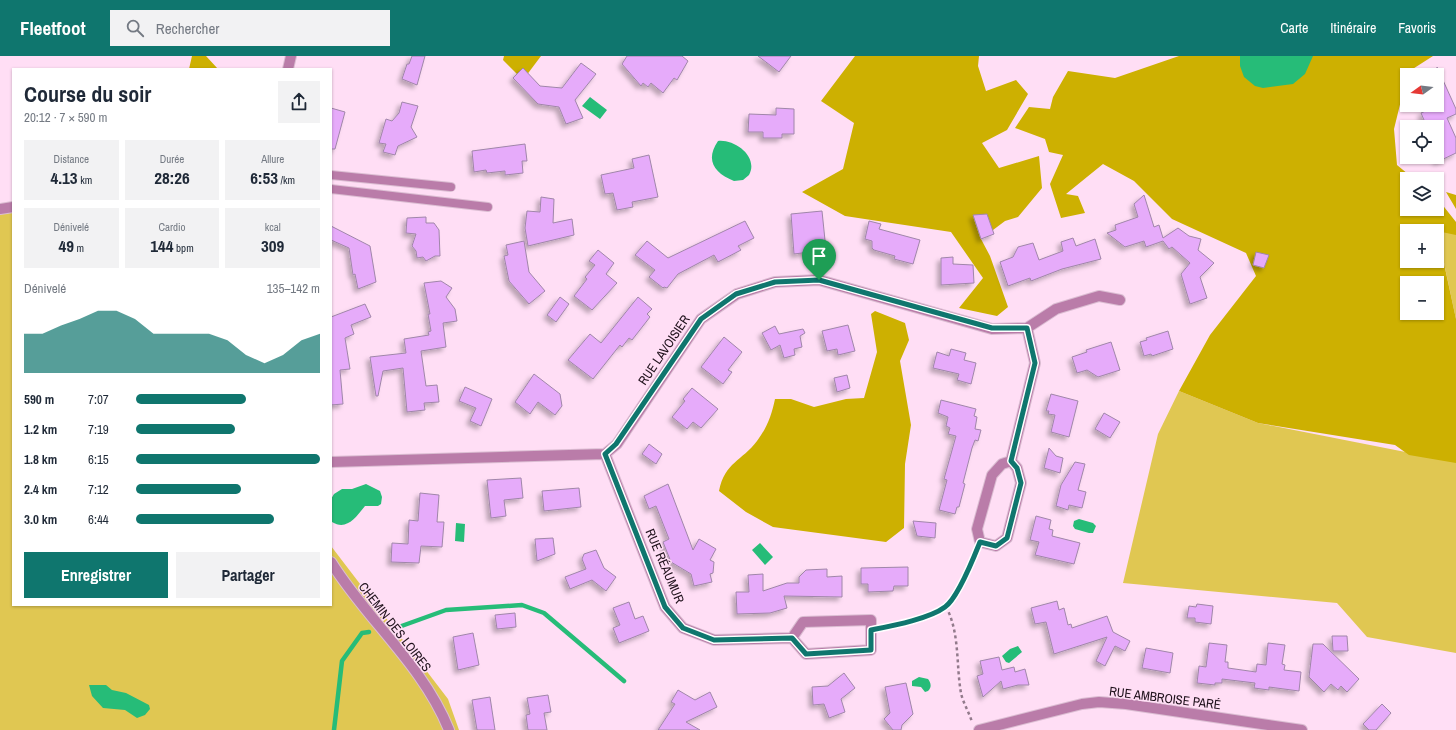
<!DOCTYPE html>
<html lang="fr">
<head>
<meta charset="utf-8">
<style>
  :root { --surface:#fff; --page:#f2f2f3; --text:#1f2937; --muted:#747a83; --accent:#0f766e }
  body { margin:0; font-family:"Archivo Narrow",sans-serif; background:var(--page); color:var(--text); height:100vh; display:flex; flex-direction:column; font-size:15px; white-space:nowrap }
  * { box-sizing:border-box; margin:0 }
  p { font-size:13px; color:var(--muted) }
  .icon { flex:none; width:22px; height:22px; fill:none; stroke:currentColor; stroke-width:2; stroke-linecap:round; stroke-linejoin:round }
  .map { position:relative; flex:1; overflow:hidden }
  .sheet { position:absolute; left:12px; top:12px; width:320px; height:538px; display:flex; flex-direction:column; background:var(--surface); border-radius:0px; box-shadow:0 1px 3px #0004 }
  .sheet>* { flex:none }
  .needle { width:26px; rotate:255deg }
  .tools { position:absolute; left:1400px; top:12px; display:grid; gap:8px }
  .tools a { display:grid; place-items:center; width:44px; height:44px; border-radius:0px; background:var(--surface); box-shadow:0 1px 3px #0004; font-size:20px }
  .pin { position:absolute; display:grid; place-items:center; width:34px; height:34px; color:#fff; margin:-41px -17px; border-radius:50% 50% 50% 0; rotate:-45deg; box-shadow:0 0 4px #0007 }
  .pin .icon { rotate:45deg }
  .round { display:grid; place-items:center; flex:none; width:42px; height:42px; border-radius:0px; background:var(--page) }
  .summary { display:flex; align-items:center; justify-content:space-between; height:68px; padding:0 12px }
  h1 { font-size:22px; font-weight:700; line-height:30px }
  .metrics { display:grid; grid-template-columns:repeat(3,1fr); gap:6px; height:68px; padding:4px 12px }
  .metrics div { display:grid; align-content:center; border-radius:0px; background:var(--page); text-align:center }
  .metrics b { font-size:17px; font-weight:700 }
  .metrics small { font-size:11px; font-weight:400 }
  .metrics p { font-size:11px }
  .chart { height:112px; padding:8px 12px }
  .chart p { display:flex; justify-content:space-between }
  .chart svg { width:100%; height:72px; margin-top:4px; fill:var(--accent); opacity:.7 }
  .primary-button { display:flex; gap:8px; margin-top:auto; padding:8px 12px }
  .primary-button a { flex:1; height:46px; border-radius:0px; background:var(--accent); color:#fff; font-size:16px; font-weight:700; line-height:46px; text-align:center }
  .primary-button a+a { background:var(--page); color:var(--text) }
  ul { padding:0 12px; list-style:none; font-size:13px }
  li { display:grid; grid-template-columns:64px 48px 1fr; align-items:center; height:30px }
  li i { height:10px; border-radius:5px; background:var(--accent) }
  header { display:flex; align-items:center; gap:24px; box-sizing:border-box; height:56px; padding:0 20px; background:var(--accent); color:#fff }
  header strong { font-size:19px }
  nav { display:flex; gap:22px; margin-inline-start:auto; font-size:14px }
  .search { width:280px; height:36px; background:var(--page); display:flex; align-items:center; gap:10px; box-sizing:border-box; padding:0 14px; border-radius:0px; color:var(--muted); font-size:15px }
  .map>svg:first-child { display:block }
  .green { fill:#e0c752 }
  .forest { fill:#cdb001; fill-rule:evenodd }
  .water { fill:#26bc78 }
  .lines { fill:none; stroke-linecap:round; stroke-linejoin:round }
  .stream { stroke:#26bc78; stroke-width:4.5 }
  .building { fill:#e6abfa; stroke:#a086a9; filter:url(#shadow) }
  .lane-casing { stroke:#dbbdd2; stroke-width:10 }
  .street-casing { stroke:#dbbdd2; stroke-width:12 }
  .path { stroke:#927a8b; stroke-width:2.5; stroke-dasharray:3 3; stroke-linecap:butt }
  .lane { stroke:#ba7ca9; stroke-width:8 }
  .street { stroke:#ba7ca9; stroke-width:10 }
  .route-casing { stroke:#fff; stroke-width:8 }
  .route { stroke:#0f766e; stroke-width:5 }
  .labels { text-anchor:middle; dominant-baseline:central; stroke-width:3; stroke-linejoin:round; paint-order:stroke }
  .street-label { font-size:13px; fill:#1f111b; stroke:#ffdef5 }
</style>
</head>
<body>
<header>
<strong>Fleetfoot</strong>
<div class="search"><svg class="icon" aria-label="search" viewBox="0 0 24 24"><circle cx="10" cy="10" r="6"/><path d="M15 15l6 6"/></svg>Rechercher</div>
<nav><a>Carte</a><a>Itinéraire</a><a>Favoris</a></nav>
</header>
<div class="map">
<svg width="1456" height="674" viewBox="0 0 1456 674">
  <defs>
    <filter id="shadow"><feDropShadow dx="-3.5" dy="3.5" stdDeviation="2" flood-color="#0004"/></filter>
  </defs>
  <rect width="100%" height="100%" fill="#ffdef5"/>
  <path class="green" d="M13,146V549H331V490L448,643L459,674H0V148Z
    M1437,174L1456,177V263Z
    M1179,335L1258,367L1456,406V597L1367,581L1337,547L1123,527L1158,378Z"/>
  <path class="forest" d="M192,0H206L218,13H189Z
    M504,0H541L523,24L503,4Z
    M855,0H979L978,10L986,35L1016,24L1028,38L1007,74L982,87L999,112L1039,100L1042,132L1018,161L1005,165L981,183L990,200L1008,251L997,260L959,252L983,222L951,176L845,160L802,136L843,113L854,67L821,45Z
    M1179,0H1433L1408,16L1394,73L1397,109L1414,123H1407V153H1437V142L1456,166V179L1437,175L1456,263V407L1409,399L1395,389L1258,367L1179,335L1210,279L1256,220L1246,197L1172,163L1134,125L1103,108L1066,138L1078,140L1085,157L1061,162L1050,128L1063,99L1049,96L1045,83L1015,72L1029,51L1050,53L1053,41L1068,15L1115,22ZM1407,175H1437V205H1407ZM1407,227H1437V257H1407Z
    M1446,136L1456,139V153Z
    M875,255L905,267L909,284L900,305L911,369L905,408L904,472L886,486L773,471L746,456L719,435C725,406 742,405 757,385C767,372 772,358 775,343H791L814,351L846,343L864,342L877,296L871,258Z"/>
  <path class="water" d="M1240,0H1313L1305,18L1293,28L1263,32L1255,30L1244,21L1240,10Z
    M590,41L607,54L600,63L582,50Z
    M718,85C735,83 759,101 749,119L743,124L734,125C714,117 705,104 718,85Z
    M366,428L380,435L382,441L381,448L378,450H365C356,461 347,475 332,466L331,443L334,438L342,433H352Z
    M1079,463L1093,467L1096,470L1093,477H1089L1075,473L1073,470L1074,465Z
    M456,467L465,468L464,486L455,485Z
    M760,487L773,501L765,509L752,494Z
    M1018,590L1022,596L1009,607L1006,606L1002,600L1010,593Z
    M919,621L928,623C931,627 932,631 928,635L925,636L921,631L912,630V625Z
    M89,629H106L112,634L126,637L149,649L150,653L145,659L137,662L125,654L103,652L92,640Z"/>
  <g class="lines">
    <path class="stream" d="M396,572L446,554L522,549L544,557L624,625
      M334,674L342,605L362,577L369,576"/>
  </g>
  <path class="building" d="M412,0H425L417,29L402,23L407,8H409Z
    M627,0H682L688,5L677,24L674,22L663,37L651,27L648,31L643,27L641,30L622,8Z
    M758,0H791L779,16Z
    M581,7L596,18L575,44L583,62L566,68L559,51L538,48L513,22L523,12L540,30L562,32Z
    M1437,11L1456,53V58L1447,62L1456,82V97L1437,106V71H1427L1421,57L1437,50Z
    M402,46L418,50L411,71L417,81L398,90L395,99L383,96L386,88L379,87L386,63L392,65L399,57Z
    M331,52L345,56L335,93H331Z
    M776,52L794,53V78H782V82H763V76H748L749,58L776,59Z
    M525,88L527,105H522L523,117L505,119V115L487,117L486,114L474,116L472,95Z
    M649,99L658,141L632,146L633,151L617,154L613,137L605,138L601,119L634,112L632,103Z
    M1144,139L1154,171L1159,169L1163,182L1178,172L1189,180L1201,183L1198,194L1214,207L1200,221L1207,242L1190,248L1181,218L1190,207L1172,191L1169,193L1163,185L1146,191L1144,185L1125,191L1107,177L1116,174L1115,169L1138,161L1134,148Z
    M541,141L554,143L553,167L572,163L574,179L528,190L525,172L527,155L540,156Z
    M822,155L826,194L794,198L791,158Z
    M987,158L994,178L981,183L973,159Z
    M426,161V167H434L439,174L440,200H435L426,205L423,201L417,202L416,195L412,190L416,178L406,177L407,162Z
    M745,165L754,182L738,190L741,194L718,206L714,199L678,218L667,232L664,231L663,232L649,221L655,214L635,199L647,185L668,202Z
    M869,165L881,168L879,173L920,184L913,208L894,203L895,200L874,194L872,192V185L865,183Z
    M331,170L370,190L376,226L358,233L355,218L353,219L349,192L331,184Z
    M1073,182L1076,190L1095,183L1101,203L1062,213L1031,225L1030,222L1008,230L1000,206L1013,201L1018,191L1033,187L1039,204L1063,195L1061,186Z
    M524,185L529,216L545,235L529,248L509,225L504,200L508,199L506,189Z
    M598,194L614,207L606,218L617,227L592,254L574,240L587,223L585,221L595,209L589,205Z
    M1256,196L1269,199L1264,212L1253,209Z
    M953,201V208L973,209L974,227L941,229V202Z
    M441,225L452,232L446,241L455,253L457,265L443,267L446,291L421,295L426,330L437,329L439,346L424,347L425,354L407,356L403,312L383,315L378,340H376L370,301L406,297L404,283L429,279L428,276L431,275L428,258H430L424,227Z
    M560,241L569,248L556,266L547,259Z
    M638,241L652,253L647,258L650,261L632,284L629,282L622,291L620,289L593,323L568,304L590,278L601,287Z
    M365,248L371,261L351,269L354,278L345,282L350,313L340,314L343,348L331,349V261Z
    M848,269L855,295L838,299L837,293L827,295L822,275Z
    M775,270L779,278L803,273L805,277L800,280L802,291L794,293L795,299L784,302L780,289L771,294L762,277Z
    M1168,275L1173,293L1152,300L1151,298L1144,300L1140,286L1147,284L1146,282Z
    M724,281L742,296L728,314L732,316L723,328L701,311Z
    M1111,286L1120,314L1098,321L1087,314L1077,317L1072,301L1087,296L1086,294Z
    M951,293L966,297L964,304L976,307L971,328L957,324L959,318L933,312L937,296L949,300Z
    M534,318L560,338L562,350L555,359L538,346L530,358L515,346Z
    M847,319L850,332L837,336L834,322Z
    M465,331L492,343L481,370L470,365L476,352L459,345Z
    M692,332L718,353L701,372L693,366L687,373L672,361L685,345L683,343Z
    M1051,338L1078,345L1069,381L1051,376L1055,359L1048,358L1049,355H1046Z
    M941,344L976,353L974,360L977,361L975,373L981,374L978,385L975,384L972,392L963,427L965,428L959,451H957L955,458L939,454L947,424L944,423L956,380L948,378L950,372L946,370L948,361L938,357Z
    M1104,357L1120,366L1110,382L1095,373Z
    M649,388L662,398L656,408L642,398Z
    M1049,392L1056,400L1063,402L1060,417L1044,412Z
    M1075,406L1085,408L1078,434L1086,436L1082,452L1069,449L1068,454L1056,450L1061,429Z
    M521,422L523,442L504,444L506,460L491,462L487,424Z
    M668,428L693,494L699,483L716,493L710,504L714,506L713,517L710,518L712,526L694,530L691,518L671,506L663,486L669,483L656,450L649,453L644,440Z
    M579,432L581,451L544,455L542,435Z
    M420,437L439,439L437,466H444L442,491L421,490L419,507L391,506L392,487L408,488L409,464L418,465Z
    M1036,460L1051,464L1049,473L1053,474L1052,480L1080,487L1074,508L1035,499L1039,486L1030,484Z
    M913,465L936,467L935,482L917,480Z
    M553,482L555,498L537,505L535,483Z
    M596,494L604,512L616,521L606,535L592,524L570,533L565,521L586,513L582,503L584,498Z
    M908,511V530H894L893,535L868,536V528H861V512Z
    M827,513V521L842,520V541L784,540L787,552L770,557L737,558L736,536H749L748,519L763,518V535L787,527H799V521L806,514Z
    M1057,545L1059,554L1064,552L1068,569L1071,568L1072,572L1107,560L1113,576L1130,585L1125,595L1115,590L1105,610L1096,605L1107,581L1054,598L1046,566L1035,568L1031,552Z
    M629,546L635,563L643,560L649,575L619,587L613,572L620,569L613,552Z
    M1197,548L1213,550L1211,568L1195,566V562H1187L1189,550L1196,551Z
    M515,557L516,571L497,573L495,559Z
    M473,577L479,609L458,614L453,581Z
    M1332,580H1347L1348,595H1333Z
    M1209,587L1227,589L1225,606H1228V612L1256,616L1257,608L1266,609L1268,587L1285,589L1282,608L1285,609L1284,614L1301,616L1299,635L1269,631V634L1254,632L1255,627L1222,623V627H1215V629L1197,627L1199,610L1206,611Z
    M1313,588H1323L1359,623L1347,636L1341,630L1338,634L1331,628L1324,636L1309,621Z
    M1146,592L1173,597L1170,617L1142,612Z
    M999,601L1002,614L1014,611L1015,616L1025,613L1029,629H1018L1003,633L1001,625L983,641L977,620L983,618L980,605Z
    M844,617L855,632L841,643L845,656L829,662L824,648L813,649L812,631L828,630Z
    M906,627L913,658L902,669L901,674H893L884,663L890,657L885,631Z
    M678,634L695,644L710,636L717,651L686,666L700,674H658L675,648L671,646Z
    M548,639L551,656L544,657L547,674H528L526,659L530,658L527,642Z
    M490,641L495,674H477L472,644Z
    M1382,648L1391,657L1376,674H1369L1363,668Z"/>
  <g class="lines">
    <defs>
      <path id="lane" d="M331,119L451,131
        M331,133L488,151"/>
      <path id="street" d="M288,13L291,0
        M0,153L13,151
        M605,398L665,551L683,572L714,584L792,582L806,598L871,594V564L803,566L792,582
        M1011,405L1017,412L1021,427L1007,482L996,490L980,486L977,473L992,419L1002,408L1011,405L1035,307L1027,272
        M331,406L605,398L617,388L701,263L737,238L775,226L819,224L992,273L1027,272L1056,253L1099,240L1120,244
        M331,506C367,564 423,609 449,674
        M979,674L1082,648L1099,646L1126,648L1302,674"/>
    </defs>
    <use href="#lane" class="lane-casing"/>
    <use href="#street" class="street-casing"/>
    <path class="path" d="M946,551C960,576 956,610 961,637C963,647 969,656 972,666
      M883,571C900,568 932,561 946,551C958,541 970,511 976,496"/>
    <use href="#lane" class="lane"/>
    <use href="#street" class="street"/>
  </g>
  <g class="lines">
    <defs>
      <path id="route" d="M819,224L992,272H1027L1035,307L1011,405L1017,412L1021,427L1007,482L996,490L980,486C974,501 958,542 945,551C929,563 891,570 871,574V594L806,598L792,582L714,584L683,572L665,551L605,398L616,388L701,263L736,238L775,226Z"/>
    </defs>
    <use href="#route" class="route-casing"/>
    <use href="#route" class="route"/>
  </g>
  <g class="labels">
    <g class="street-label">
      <text transform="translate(664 294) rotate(-56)">RUE LAVOISIER</text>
      <text transform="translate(665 510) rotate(67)">RUE RÉAUMUR</text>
      <text transform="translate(395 571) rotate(52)">CHEMIN DES LOIRES</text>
      <text transform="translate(1165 642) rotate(7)">RUE AMBROISE PARÉ</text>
    </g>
  </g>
</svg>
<div class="tools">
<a><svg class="needle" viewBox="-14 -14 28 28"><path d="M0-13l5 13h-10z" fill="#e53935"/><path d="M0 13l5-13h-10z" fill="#747a83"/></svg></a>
<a><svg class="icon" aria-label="locate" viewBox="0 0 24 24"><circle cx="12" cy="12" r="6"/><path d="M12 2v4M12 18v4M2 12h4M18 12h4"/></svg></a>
<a><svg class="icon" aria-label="layers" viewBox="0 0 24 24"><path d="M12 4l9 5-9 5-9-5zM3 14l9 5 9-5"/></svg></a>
<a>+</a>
<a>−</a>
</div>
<div class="pin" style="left:819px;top:224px;background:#1e9e55"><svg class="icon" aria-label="arrive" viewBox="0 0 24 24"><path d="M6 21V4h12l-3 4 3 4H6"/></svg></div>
<section class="sheet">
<div class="summary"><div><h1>Course du soir</h1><p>20:12 · 7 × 590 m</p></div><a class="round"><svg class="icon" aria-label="share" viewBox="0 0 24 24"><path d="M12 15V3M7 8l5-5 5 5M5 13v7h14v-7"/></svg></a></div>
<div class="metrics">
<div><p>Distance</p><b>4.13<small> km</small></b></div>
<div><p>Durée</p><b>28:26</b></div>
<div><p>Allure</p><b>6:53<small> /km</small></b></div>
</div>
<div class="metrics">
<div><p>Dénivelé</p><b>49<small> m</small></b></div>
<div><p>Cardio</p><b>144<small> bpm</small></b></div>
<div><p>kcal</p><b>309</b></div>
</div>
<div class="chart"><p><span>Dénivelé</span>135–142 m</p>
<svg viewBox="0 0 160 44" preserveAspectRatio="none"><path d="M0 44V20L10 20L20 15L30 11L40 6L50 6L60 11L70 20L80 20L90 20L100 20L110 24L120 33L130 38L140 33L150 24L160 20V44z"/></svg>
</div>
<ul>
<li><b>590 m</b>7:07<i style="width:60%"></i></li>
<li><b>1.2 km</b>7:19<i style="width:54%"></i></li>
<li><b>1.8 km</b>6:15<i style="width:100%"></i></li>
<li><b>2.4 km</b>7:12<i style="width:57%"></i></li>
<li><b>3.0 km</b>6:44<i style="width:75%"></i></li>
</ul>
<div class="primary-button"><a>Enregistrer</a><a>Partager</a></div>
</section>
</div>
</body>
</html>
